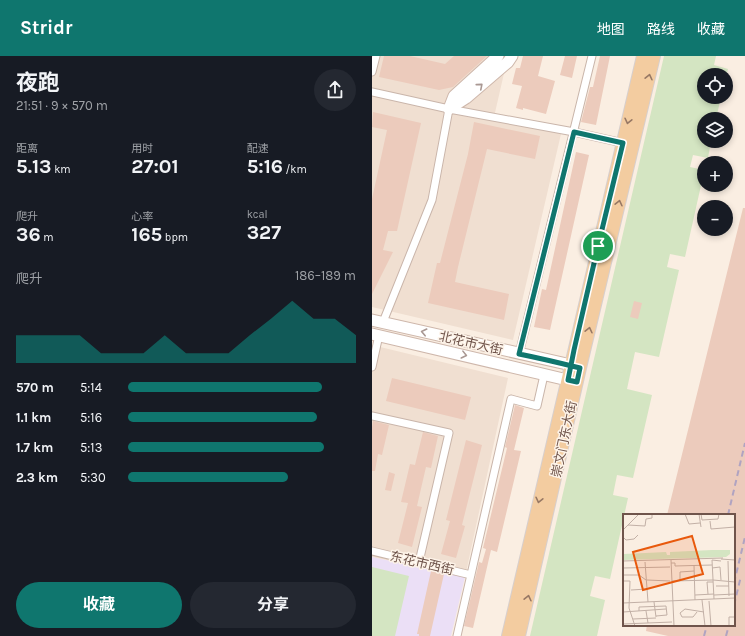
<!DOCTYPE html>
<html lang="zh">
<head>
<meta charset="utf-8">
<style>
  :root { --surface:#171b24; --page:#242831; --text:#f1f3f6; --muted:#9ea1a6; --accent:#0f766e }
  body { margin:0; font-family:Karla,"Noto Sans SC",sans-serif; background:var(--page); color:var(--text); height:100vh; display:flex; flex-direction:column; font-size:15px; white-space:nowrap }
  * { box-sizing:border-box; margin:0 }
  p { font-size:13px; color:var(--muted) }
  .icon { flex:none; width:22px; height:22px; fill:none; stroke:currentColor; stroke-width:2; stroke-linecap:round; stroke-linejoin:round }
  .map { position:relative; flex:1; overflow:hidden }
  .side { display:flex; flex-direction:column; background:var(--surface); width:372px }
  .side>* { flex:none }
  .tools { position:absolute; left:325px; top:12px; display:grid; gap:8px }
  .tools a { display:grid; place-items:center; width:36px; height:36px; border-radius:50%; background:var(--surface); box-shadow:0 2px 6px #0003; font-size:20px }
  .pin { position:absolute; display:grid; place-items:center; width:34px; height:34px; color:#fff; margin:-17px; border:2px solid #fff; border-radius:50%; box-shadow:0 1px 4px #0007 }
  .round { display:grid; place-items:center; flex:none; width:42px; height:42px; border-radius:21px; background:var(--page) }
  .summary { display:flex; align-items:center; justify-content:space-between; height:68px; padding:0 16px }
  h1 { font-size:22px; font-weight:700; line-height:30px }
  .metrics { display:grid; grid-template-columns:repeat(3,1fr); gap:6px; height:68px; padding:4px 16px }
  .metrics div { display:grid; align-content:center }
  .metrics b { font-size:20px; font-weight:700 }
  .metrics small { font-size:11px; font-weight:400 }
  .metrics p { font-size:11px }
  .chart { height:112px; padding:8px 16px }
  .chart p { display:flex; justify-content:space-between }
  .chart svg { width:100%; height:72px; margin-top:4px; fill:var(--accent); opacity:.7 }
  .button { display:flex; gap:8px; margin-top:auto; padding:8px 16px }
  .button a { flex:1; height:46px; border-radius:24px; background:var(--accent); color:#fff; font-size:16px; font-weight:700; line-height:46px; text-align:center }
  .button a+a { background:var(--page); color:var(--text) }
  ul { padding:0 16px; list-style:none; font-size:13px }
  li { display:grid; grid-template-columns:64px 48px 1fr; align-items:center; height:30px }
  li i { height:10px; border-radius:5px; background:var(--accent) }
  header { display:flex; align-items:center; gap:24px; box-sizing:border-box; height:56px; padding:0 20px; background:var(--accent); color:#fff }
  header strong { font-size:19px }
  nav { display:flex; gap:22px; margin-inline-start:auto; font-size:14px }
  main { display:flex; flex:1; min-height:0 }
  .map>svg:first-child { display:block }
  .residential { fill:#f0dfd1 }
  .education { fill:#ebdff6 }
  .green { fill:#d4e5c2 }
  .building { fill:#eccbbc }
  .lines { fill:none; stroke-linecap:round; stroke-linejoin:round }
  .street-casing { stroke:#c9b5aa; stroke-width:9 }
  .secondary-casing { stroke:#ceb7ab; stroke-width:13 }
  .primary-casing { stroke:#d7cfcd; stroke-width:14 }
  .street { stroke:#fff; stroke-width:7 }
  .secondary { stroke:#fff; stroke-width:11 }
  .primary { stroke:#f3cca0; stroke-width:12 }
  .rail { stroke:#b0a3c1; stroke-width:2; stroke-dasharray:6 4; stroke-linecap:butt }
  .oneway { stroke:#977864 }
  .oneway2 { stroke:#a99893 }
  .route-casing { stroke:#fff; stroke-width:8 }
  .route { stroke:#0f766e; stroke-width:5 }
  .labels { text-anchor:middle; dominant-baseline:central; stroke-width:3; stroke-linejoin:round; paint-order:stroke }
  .street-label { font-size:13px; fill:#6f544b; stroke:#fdf3e8 }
  .inset-road { fill:none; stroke:#c2b0a6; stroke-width:1 }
  .view { fill:#e8590c; fill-opacity:0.15; stroke:#e8590c; stroke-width:2 }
  .inset-edge { fill:none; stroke:#6f544b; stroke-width:2 }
</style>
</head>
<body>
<header>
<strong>Stridr</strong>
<nav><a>地图</a><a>路线</a><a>收藏</a></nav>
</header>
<main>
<section class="side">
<div class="summary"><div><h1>夜跑</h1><p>21:51 · 9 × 570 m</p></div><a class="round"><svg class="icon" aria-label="share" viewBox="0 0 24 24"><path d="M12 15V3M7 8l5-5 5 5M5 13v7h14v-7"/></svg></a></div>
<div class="metrics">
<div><p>距离</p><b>5.13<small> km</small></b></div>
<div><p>用时</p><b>27:01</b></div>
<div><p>配速</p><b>5:16<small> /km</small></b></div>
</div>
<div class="metrics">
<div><p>爬升</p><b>36<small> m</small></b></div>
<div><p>心率</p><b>165<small> bpm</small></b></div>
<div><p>kcal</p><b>327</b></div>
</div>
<div class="chart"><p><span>爬升</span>186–189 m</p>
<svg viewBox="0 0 160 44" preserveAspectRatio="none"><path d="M0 44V27L10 27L20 27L30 27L40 38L50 38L60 38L70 27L80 38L90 38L100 38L110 27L120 17L130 6L140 17L150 17L160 27V44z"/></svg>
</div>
<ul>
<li><b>570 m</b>5:14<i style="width:85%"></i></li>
<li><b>1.1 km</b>5:16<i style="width:83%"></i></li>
<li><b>1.7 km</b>5:13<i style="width:86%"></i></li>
<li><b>2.3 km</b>5:30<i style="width:70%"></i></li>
</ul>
<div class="button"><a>收藏</a><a>分享</a></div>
</section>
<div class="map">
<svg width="373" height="580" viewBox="0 0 373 580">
  <rect width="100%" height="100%" fill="#faeee2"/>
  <path class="residential" d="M0,0H136L122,61L189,78L141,284L0,251Z
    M0,289L136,322L93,521L0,501Z"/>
  <path class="education" d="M0,501L93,521L79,580H0Z"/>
  <path class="green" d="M292,0H344L342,9L356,13L354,21V19H332V41H349L344,63H332V85H339L336,102L321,99L318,111L332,114V116L313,201L298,198L295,211L307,214L287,301L263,296L255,333L280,339L261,422L245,419L241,439L256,442L238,523L223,520L218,540L233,544L225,580H158Z
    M0,511L37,520L23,580H0Z"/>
  <path class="building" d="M12,0H38L73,8L82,0H115L81,31L67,34L7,21Z
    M151,0H171L166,20L183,25L174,58L151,52V54L144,52L150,30L140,28L144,12H148Z
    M193,0H205L200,22L188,19Z
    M228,0H238L224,69L209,66L218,31H221Z
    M1,56L49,67L25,175H16L11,194L21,196L0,238V143L15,74L0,71Z
    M102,66L168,80L163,103L115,93L86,211L83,226L137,238L132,264L56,247L65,207H68L96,98Z
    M204,96L217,99L178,274L162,271L170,233L174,234Z
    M371,152H373V580H296L274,575L275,569H362V459H295Z
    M262,245L270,247L266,263L258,261Z
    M20,322L99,341L93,364L14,345Z
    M143,349L152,352L142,394L149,395L125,496L119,494L101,572L92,570L107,506L110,507L114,493L111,492L135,392L133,391Z
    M1,365L17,369L10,399L6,398L3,415H0V371Z
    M51,376L66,380L59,412L54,411L45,450L50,451L40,491L26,487L36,447L29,446L38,408L43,409Z
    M94,384L110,389L90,469L93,470L84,502L69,498L78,465L74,464Z
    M17,416L23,418L19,435L13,434Z
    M59,515L72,518L58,580H47V578H45Z"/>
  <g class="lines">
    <defs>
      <path id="street" d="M0,16L4,0
        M0,36L77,53L202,76L251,87
        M11,266L60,144L77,53
        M147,298L220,0
        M0,311L7,279
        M0,360L77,377L47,506
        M0,495L99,519
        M85,580L139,343L165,350L172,319"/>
      <path id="secondary" d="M77,53L94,42L136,6L140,0
        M77,53L82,40L126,0
        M0,264L208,311
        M0,278L204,326"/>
      <path id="primary" d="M136,580L271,0
        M147,580L208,312L282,0"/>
    </defs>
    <use href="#street" class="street-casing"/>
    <use href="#secondary" class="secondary-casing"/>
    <use href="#primary" class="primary-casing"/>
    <use href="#street" class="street"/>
    <use href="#secondary" class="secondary"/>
    <use href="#primary" class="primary"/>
    <path class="rail" d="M356,459L373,387
      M362,527L373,481
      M362,549L369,520
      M332,580L335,569
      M354,580L357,569"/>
  </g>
  <defs><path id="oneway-chevron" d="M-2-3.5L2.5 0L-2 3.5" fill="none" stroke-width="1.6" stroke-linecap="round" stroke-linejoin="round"/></defs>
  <g class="oneway">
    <use href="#oneway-chevron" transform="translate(277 21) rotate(-77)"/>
    <use href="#oneway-chevron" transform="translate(256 65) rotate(103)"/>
    <use href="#oneway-chevron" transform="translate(247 147) rotate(-77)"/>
    <use href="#oneway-chevron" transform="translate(217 274) rotate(-77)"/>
    <use href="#oneway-chevron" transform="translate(167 444) rotate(103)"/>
    <use href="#oneway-chevron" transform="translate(156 542) rotate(-77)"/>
  </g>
  <g class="oneway2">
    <use href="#oneway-chevron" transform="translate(108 30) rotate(-41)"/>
    <use href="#oneway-chevron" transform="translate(52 276) rotate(-167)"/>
    <use href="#oneway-chevron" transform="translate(92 299) rotate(14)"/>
  </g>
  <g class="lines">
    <defs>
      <path id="route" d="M226,190L202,294C200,304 198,314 196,324L205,326L208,312C188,307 167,302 147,298L202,76L251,87L226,190"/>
    </defs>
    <use href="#route" class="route-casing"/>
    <use href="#route" class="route"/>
  </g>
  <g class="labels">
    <g class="street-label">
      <text transform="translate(99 287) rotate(13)">北花市大街</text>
      <text transform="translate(192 383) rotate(-78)">崇文门东大街</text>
      <text transform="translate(50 507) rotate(13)">东花市西街</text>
    </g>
  </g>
  <g transform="translate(251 458)">
    <rect width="112" height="112" fill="#faeee2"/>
    <path d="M89,36H107V40L103,43L0,46L1,40L43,38L44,41H47V38Z" fill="#d4e5c2"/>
    <path class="inset-road" d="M62,0L66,10L77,9M74,0H78L79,6L95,5L96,0M76,0L78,13M87,7L88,15L112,13M5,11L22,12L23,5L29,4V0M0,16L16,0M0,23L3,26L11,25L15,21M98,45L112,46M48,46L51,112M0,47L100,44M105,47L106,82M22,48L25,88M48,49H52V52L89,51M71,51L72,86M0,54L47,53M89,54L97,53L98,66M0,61H16L23,66M24,66L47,67M0,67H7L6,94L12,112M49,67L90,66L112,68M57,67V58L71,57M93,72H106M8,76L24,75M85,80L84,68H90M72,81L91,80M91,81L112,80M91,85L89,46L98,47M79,86L82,112M86,87L88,112M31,88L33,103M0,89L112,84M16,97V93L43,92L44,101L33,102M23,97L25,109M0,98L43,95M74,98L70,103H59L57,99L62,95L81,98M10,105L33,104M0,110L49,108M106,112V103H112"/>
    <path class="view" d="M69,22L80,60L20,76L10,38Z"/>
    <rect width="112" height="112" class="inset-edge"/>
  </g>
</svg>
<div class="tools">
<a><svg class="icon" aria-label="locate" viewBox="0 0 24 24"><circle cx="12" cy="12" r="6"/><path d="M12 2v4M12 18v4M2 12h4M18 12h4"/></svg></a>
<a><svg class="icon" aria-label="layers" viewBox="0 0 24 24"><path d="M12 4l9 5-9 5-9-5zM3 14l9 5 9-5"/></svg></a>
<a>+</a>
<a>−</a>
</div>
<div class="pin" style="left:226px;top:190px;background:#1e9e55"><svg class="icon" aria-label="arrive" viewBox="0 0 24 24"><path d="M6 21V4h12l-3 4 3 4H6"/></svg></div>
</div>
</main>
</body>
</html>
